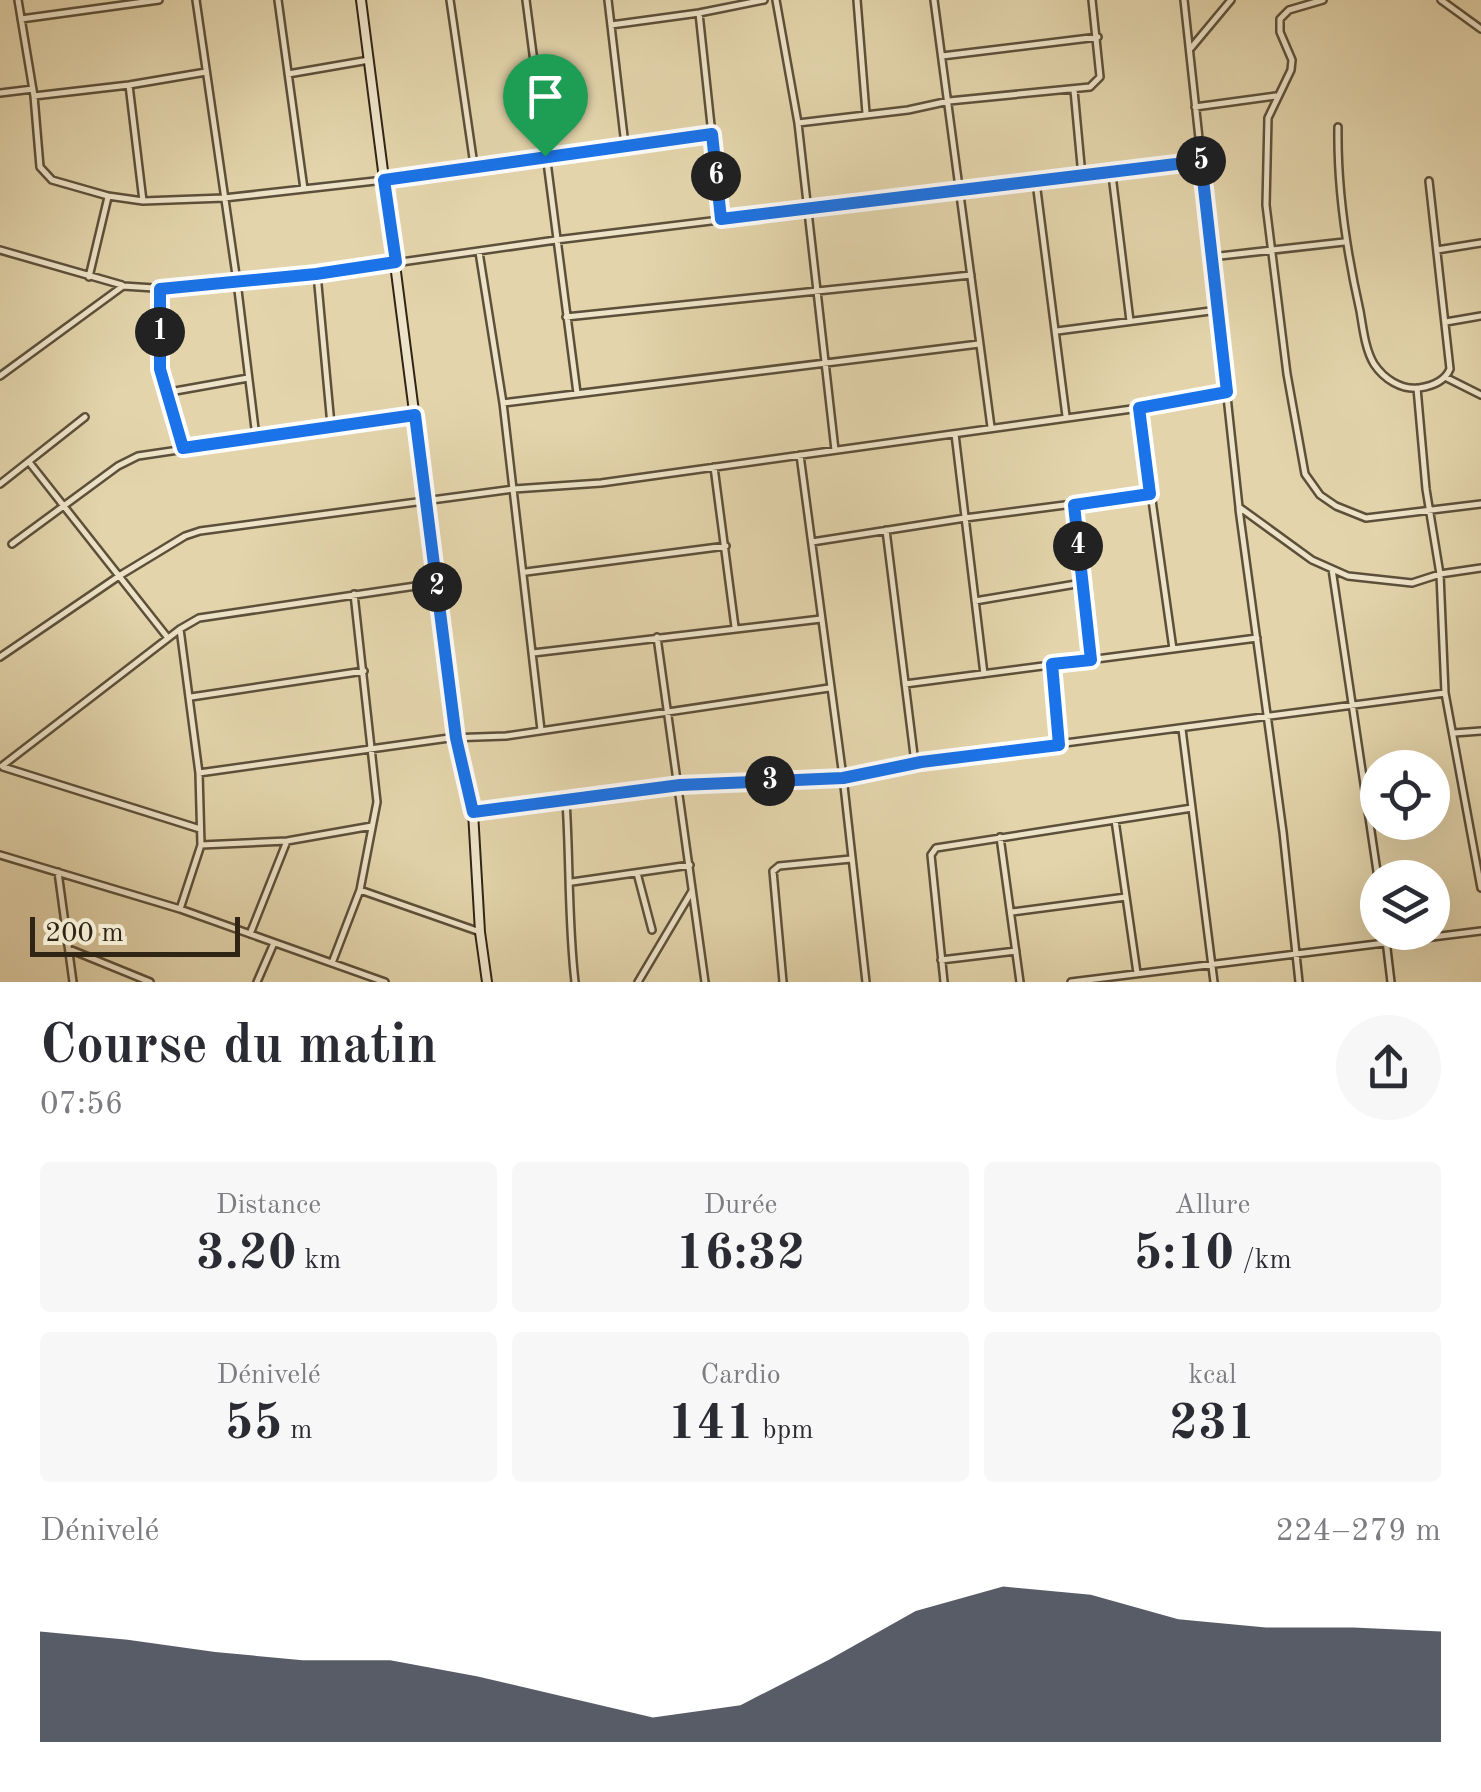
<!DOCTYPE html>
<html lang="fr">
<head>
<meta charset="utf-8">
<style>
  :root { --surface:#fff; --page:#f7f7f7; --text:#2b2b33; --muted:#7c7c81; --accent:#111827 }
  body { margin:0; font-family:"Old Standard TT",serif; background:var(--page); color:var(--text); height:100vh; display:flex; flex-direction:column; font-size:38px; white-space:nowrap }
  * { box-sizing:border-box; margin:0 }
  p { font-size:32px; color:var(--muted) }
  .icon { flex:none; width:55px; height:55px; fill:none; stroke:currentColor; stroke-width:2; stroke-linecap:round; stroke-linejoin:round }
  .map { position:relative; height:982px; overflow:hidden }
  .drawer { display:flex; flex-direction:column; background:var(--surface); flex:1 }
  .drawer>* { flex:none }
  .fabs { position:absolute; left:1360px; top:750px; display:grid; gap:20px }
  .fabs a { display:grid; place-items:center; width:90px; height:90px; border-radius:50%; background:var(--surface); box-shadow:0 10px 40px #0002; font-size:50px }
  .scale { position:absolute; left:30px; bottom:25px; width:210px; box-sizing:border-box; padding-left:10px; border:5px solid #302414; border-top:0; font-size:28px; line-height:35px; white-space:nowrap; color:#302414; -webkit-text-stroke:8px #ede3c8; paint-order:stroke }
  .pin { position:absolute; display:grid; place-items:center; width:85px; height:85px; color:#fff; margin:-102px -42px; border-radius:50% 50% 50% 0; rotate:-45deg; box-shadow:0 0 10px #0007 }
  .pin .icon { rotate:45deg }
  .km { position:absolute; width:50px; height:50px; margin:-25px; border-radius:50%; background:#222; color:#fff; font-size:28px; line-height:50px; text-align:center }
  .round { display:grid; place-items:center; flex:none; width:105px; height:105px; border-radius:52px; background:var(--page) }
  .headline { display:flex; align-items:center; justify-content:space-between; height:170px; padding:0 40px }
  h1 { font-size:55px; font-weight:800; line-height:75px }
  .stats { display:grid; grid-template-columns:repeat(3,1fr); gap:15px; height:170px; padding:10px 40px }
  .stats div { display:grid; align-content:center; border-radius:10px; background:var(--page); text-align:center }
  .stats b { font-size:50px; font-weight:800 }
  .stats small { font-size:28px; font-weight:400 }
  .stats p { font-size:28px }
  .chart { height:280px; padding:20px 40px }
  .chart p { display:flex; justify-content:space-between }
  .chart svg { width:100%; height:180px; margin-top:10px; fill:var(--accent); opacity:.7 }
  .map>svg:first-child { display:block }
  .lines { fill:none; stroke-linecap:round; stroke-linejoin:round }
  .street-casing { stroke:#5d503a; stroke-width:10 }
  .secondary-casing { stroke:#302414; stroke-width:12 }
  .street { stroke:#ede3c8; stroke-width:5 }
  .secondary { stroke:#ede3c8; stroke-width:8 }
  .route-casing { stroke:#fff; stroke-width:20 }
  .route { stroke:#1a73e8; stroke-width:12 }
</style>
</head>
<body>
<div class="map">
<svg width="1481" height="982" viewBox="0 0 1481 982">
  <rect width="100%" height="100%" fill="#e3d4ab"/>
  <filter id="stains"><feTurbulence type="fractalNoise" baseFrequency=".002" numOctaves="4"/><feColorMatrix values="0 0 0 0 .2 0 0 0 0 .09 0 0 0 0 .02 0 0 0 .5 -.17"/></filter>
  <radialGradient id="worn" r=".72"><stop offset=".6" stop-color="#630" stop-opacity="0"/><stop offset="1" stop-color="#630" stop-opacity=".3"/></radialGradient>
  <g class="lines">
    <defs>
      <path id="street" d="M18,0L34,96L40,167L52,180L108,196L143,201L224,198L384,180L711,133
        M196,0L237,282L256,437
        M278,0L304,189
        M450,0L474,165
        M526,0L577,393
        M608,0L625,145
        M776,0L798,123L835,450
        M857,0L866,113
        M934,0L991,427
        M1184,0L1239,507L1312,560L1348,576L1412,583L1440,574L1481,568
        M1323,0L1289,10L1280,19V32L1292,60L1291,70L1268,118L1266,205L1287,374L1305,474L1320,495L1336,506L1366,518L1481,504
        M1441,0L1481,29
        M699,13L721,219
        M21,19L159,0
        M611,25L699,13L764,0
        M1191,48L1231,0
        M942,56L1098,37
        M288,74L369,60
        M129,85L143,201
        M1074,90L1082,176
        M0,93L33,89
        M34,96L129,85L206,72
        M1195,107L1276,96
        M798,123L908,110L949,101L1090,87L1100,77L1092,0
        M1338,127C1337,190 1346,249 1360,311C1363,328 1365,349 1374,364C1384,379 1401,390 1419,388C1433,386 1445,381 1450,369L1429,181
        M1112,175L1130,321
        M1036,182L1066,416
        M0,250L122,285
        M1437,250L1481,243
        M479,252L503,403L541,730
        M1211,257L1344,242
        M317,274L331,425
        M89,277L108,197
        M160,290V369L164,393L183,448
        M566,317L971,275
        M1446,322L1481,316
        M1057,331L1218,310
        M0,376L123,286L170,289L317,274L556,240L1201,161
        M1447,378L1481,395
        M1417,388L1426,489L1440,574L1445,693L1481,888
        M164,393L248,378
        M503,403L979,344
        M1139,408L1173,649
        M955,434L984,674
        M800,455L843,777L866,982
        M29,462L168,638
        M714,467L735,627
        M0,484L85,417
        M1074,505L1091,660
        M1239,509L1283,832L1299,982
        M886,530L915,763
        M812,542L965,518L1150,494
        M12,544L118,466L138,456L415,415
        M1332,569L1378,878
        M526,572L726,546
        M975,601L1082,583
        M180,629L199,773L201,845L180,909
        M657,637L705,982
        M533,653L821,619
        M0,657L119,576L185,536L200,531L514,489L601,483L1139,408L1227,391
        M1052,665L1059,745
        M905,684L1257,638
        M191,697L364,671
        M1182,729L1214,982
        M1454,733L1481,731
        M2,766L180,629L199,618L436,583
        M3,767L200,829
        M199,773L449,738L506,736L829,688
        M566,801C570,862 568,921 575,982
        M473,812L680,785L843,777L921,762L1445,693
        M1115,820L1137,973
        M1000,837L1020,982
        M201,845L287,841L372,826
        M0,855L180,909L385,982
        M58,872L73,982
        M637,873L652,930
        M572,882L690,865
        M360,890L480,932
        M1012,912L1126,897
        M1385,932L1391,982
        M250,934L287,841
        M69,949L150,982
        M941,960L1016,951
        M332,963L360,890L377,802L354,594
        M257,982L274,943
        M638,982L692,891
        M783,982L773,871L779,866L851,859
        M944,982L931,855L936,848L1192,808
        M1071,982L1481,931"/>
      <path id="secondary" d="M361,0L456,738L473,812L480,932L487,982"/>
    </defs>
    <use href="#street" class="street-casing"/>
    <use href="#secondary" class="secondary-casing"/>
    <use href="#street" class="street"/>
    <use href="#secondary" class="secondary"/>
  </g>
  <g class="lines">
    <defs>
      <path id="route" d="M712,134L721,219L1201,161L1227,392L1139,408L1150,494L1074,505L1091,660L1052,664L1059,745L921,762L843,778L680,785L473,812L456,738L415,415L183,448L160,369V289L316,274L396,262L384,180Z"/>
    </defs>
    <use href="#route" class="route-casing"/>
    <use href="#route" class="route"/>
  </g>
  <rect width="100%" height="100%" filter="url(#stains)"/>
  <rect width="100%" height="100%" fill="url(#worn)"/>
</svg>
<div class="fabs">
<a><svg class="icon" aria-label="locate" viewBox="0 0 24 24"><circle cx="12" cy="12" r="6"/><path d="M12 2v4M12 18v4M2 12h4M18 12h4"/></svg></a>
<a><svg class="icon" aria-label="layers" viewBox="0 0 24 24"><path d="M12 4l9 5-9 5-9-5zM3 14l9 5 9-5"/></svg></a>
</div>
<div class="scale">200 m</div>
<div class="pin" style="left:545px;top:156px;background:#1e9e55"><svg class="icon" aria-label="arrive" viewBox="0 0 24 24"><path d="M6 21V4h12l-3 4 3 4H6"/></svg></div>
<b class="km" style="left:160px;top:332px">1</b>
<b class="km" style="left:437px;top:587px">2</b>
<b class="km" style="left:770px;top:781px">3</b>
<b class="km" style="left:1078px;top:546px">4</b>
<b class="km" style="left:1201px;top:161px">5</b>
<b class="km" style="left:716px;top:176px">6</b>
</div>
<section class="drawer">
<div class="headline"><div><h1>Course du matin</h1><p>07:56</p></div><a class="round"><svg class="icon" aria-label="share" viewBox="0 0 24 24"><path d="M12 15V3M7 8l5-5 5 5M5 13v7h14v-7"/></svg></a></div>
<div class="stats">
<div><p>Distance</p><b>3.20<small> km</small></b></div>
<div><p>Durée</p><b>16:32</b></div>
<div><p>Allure</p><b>5:10<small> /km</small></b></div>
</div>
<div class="stats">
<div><p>Dénivelé</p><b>55<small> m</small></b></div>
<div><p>Cardio</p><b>141<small> bpm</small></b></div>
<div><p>kcal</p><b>231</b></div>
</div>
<div class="chart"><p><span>Dénivelé</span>224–279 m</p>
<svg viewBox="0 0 160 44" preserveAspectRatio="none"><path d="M0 44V17L10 19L20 22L30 24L40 24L50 28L60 33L70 38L80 35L90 24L100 12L110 6L120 8L130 14L140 16L150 16L160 17V44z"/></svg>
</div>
</section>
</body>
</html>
